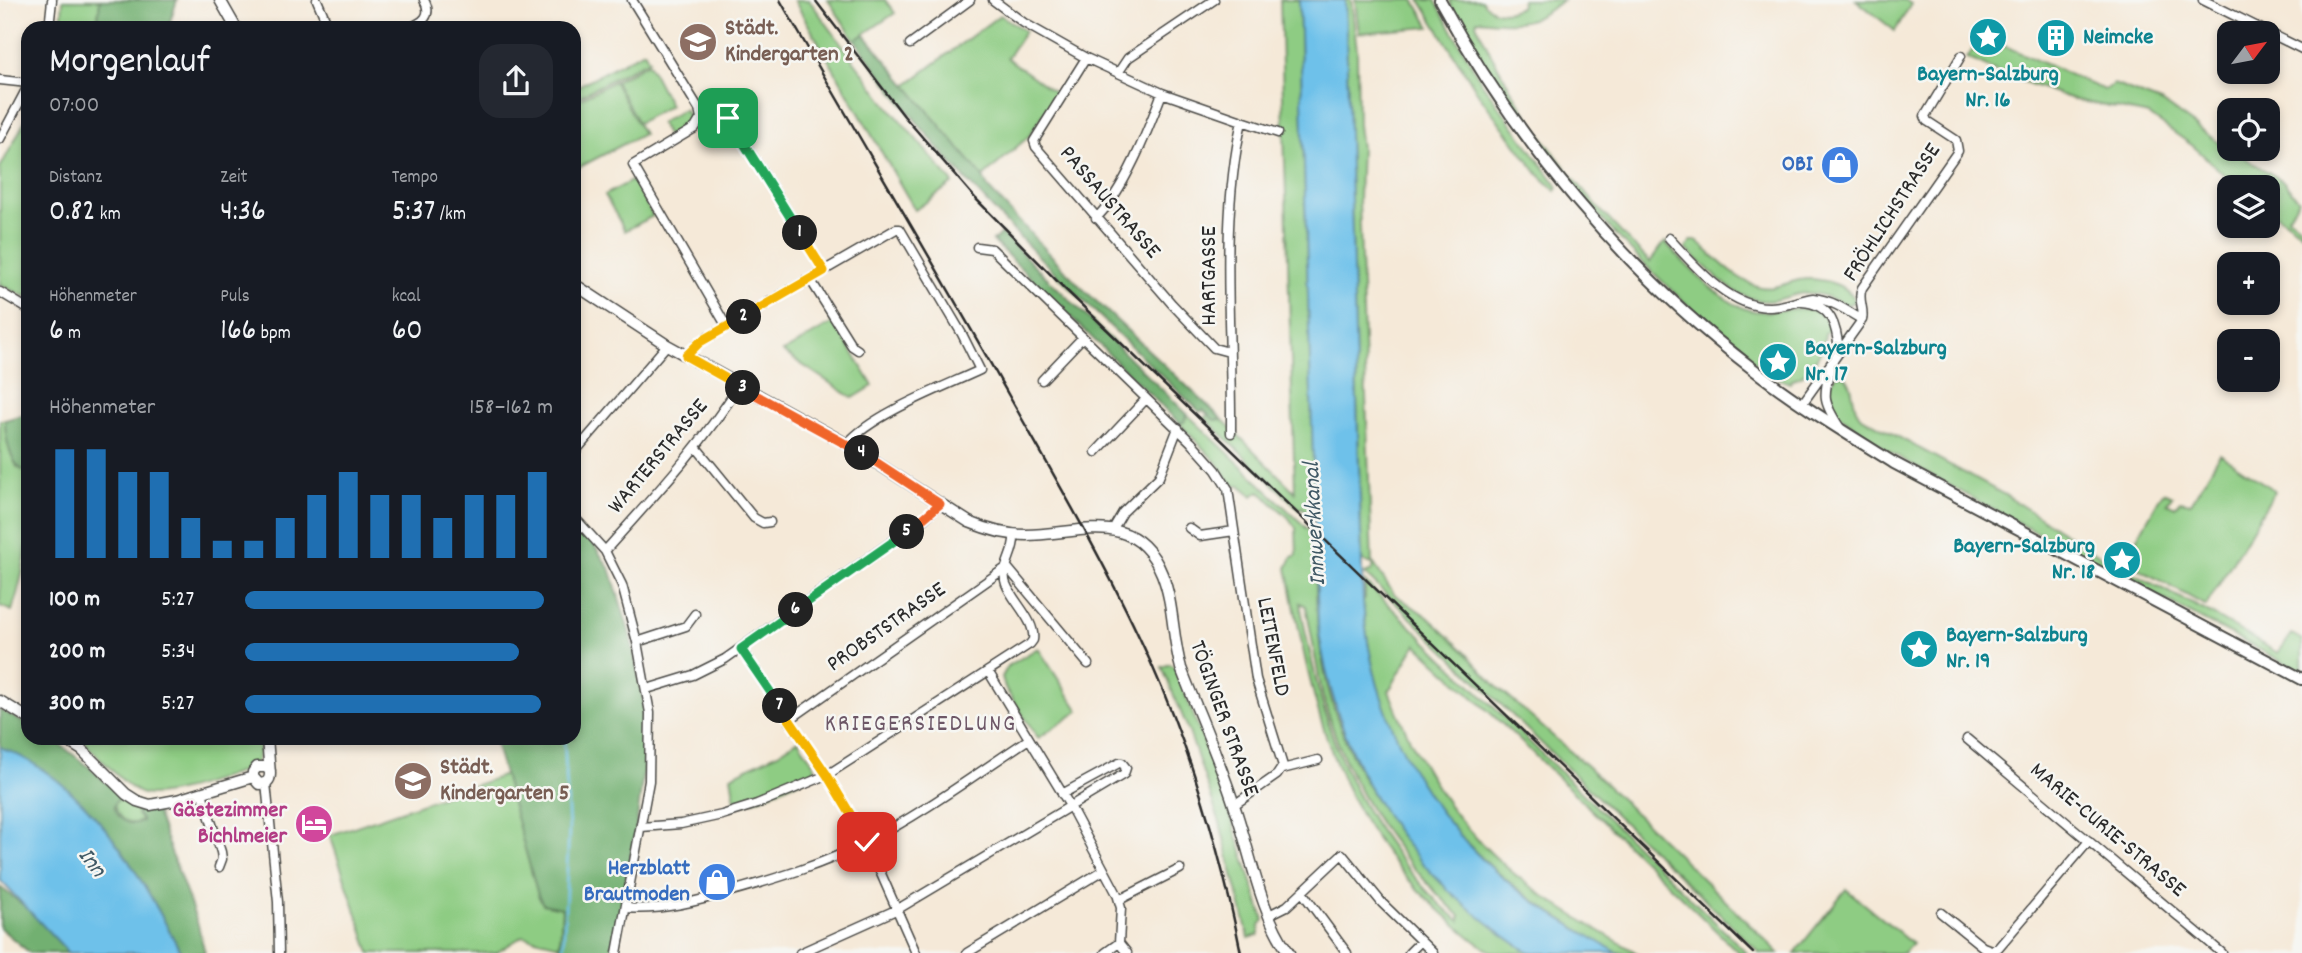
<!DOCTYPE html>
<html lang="de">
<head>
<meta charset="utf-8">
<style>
  :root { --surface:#171b24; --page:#242831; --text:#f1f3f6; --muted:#9ea1a6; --accent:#1f6fb2 }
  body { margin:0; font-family:Dekko,sans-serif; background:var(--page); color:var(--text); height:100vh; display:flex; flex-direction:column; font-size:26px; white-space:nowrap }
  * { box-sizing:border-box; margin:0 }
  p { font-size:23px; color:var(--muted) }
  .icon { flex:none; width:38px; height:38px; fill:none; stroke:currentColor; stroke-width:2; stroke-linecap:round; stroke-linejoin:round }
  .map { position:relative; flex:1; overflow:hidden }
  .side { position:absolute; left:21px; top:21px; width:560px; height:724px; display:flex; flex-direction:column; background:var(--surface); border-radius:21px; box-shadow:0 4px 10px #0003 }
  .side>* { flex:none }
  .needle { width:46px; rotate:58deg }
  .fabs { position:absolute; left:2217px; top:21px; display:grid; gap:14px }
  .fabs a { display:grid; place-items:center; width:63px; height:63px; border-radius:14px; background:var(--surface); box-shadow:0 4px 10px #0003; font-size:35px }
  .pin { position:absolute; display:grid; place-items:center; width:60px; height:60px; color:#fff; margin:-30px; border-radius:14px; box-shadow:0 4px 10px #0006 }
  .km { position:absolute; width:35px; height:35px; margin:-18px; border-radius:50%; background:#222; color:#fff; font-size:19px; line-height:35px; text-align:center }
  .round { display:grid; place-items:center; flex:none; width:74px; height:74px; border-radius:21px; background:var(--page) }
  .overview { display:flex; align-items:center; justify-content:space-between; height:119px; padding:0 28px }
  h1 { font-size:38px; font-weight:600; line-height:52px }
  .metrics { display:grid; grid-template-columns:repeat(3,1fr); gap:10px; height:119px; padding:7px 28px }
  .metrics div { display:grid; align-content:center }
  .metrics b { font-size:30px; font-weight:600 }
  .metrics small { font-size:19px; font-weight:400 }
  .metrics p { font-size:19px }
  .chart { height:196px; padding:14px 28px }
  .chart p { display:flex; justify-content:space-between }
  .chart svg { width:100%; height:126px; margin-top:7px; stroke:var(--accent); stroke-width:6 }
  ul { padding:0 28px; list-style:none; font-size:23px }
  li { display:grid; grid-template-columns:112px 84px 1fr; align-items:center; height:52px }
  li i { height:18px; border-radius:9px; background:var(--accent) }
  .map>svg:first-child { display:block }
  .green { fill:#8ecc83; stroke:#5c7c57; stroke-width:2; fill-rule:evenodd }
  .forest { fill:#72b071; stroke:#4e6e4e; stroke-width:2 }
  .water { fill:#6ec1ea; stroke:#4c768a; stroke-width:2 }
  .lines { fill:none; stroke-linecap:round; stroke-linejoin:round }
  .stream { stroke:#6ec1ea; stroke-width:2.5 }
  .minor-casing { stroke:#494845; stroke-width:11 }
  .tertiary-casing { stroke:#494845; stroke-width:13 }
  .secondary-casing { stroke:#494845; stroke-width:14 }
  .minor { stroke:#fff; stroke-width:8 }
  .tertiary { stroke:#fff; stroke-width:10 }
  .secondary { stroke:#fff; stroke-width:10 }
  .rail { stroke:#2b2b2b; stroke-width:2.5 }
  .split-1-casing { stroke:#fff; stroke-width:14 }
  .split-2-casing { stroke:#fff; stroke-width:14 }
  .split-3-casing { stroke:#fff; stroke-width:14 }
  .split-4-casing { stroke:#fff; stroke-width:14 }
  .split-5-casing { stroke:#fff; stroke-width:14 }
  .split-6-casing { stroke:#fff; stroke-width:14 }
  .split-7-casing { stroke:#fff; stroke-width:14 }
  .split-8-casing { stroke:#fff; stroke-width:14 }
  .split-1 { stroke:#22a559; stroke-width:9 }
  .split-2 { stroke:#f5b400; stroke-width:9 }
  .split-3 { stroke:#f5b400; stroke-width:9 }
  .split-4 { stroke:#f0652b; stroke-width:9 }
  .split-5 { stroke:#f0652b; stroke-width:9 }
  .split-6 { stroke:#22a559; stroke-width:9 }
  .split-7 { stroke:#22a559; stroke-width:9 }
  .split-8 { stroke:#f5b400; stroke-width:9 }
  .labels { text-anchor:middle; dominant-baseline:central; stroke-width:5; stroke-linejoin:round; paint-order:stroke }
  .education-label { font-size:23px; font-weight:bold; fill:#785e54; stroke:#f6f6f2; text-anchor:start }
  .culture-label { font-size:23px; font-weight:bold; fill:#0d838f; stroke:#f6f6f2; text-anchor:start }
  .shop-label { font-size:23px; font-weight:bold; fill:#366cbe; stroke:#f6f6f2; text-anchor:end }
  .street-label { font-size:23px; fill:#2b2b2b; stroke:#f6f6f2 }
  .hotel-label { font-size:23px; font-weight:bold; fill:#b23c85; stroke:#f6f6f2; text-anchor:end }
  .water-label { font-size:24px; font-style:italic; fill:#3f5864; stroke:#f6f6f2 }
  .neighbourhood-label { font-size:24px; letter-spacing:2px; fill:#6d5767; stroke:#f6f6f2 }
</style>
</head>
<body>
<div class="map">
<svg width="2302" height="953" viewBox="0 0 2302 953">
  <rect width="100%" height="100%" fill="#f6f6f2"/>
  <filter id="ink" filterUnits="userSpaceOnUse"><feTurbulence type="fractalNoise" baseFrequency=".0143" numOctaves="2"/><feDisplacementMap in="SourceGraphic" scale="14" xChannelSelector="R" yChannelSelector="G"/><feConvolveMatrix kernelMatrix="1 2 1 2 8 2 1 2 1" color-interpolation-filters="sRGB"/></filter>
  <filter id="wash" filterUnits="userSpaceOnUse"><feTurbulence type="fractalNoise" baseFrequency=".00686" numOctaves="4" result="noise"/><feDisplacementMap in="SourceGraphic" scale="28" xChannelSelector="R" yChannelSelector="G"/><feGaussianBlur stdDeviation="1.57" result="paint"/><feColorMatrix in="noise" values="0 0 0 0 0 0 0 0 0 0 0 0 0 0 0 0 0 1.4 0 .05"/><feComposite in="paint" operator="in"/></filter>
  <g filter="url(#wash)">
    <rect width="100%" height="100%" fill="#f5e9d8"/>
    <path class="green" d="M63,0H100L97,28H61Z
      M794,0H809L884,101L953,183L915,210Z
      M828,0H885L895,13L855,40Z
      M1280,0H1299L1315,521L1302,507L1300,510L1205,418L1208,414L1214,420L1222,419L1295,492Z
      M1345,0H1351L1357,50L1358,125L1361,148L1359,199L1372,564L1362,561Z
      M1355,0H1414L1430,27L1359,33Z
      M1420,0H1435L1482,83L1556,184L1558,188L1556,191L1539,175L1479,95Z
      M1450,0H1481C1492,14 1505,15 1520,7L1522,0H1563C1531,26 1517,24 1477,20L1476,24C1517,112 1580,194 1650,262L1665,242C1685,264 1720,302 1749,310C1778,318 1817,292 1831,329L1825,333C1825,349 1810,377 1792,379L1790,383C1766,376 1745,353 1725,337C1616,248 1529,141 1458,20L1451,7Z
      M1856,0H1905L1911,4L1895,31Z
      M1000,15L1025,31L1007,58L1057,94L1029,136L983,177L906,85Z
      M1982,36L2104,90L2114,84L2163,103L2215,140L2283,181L2299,200L2288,217L2302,227V233L2268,209V187H2238L2193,146L2149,115L2075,100L2005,75L1967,58Z
      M644,51L649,60L574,99V88Z
      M648,63L670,105L638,123L615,81Z
      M614,81L643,134L574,170V102Z
      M684,109L693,123L668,137L660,123Z
      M28,115V296L27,297L0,285V168Z
      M633,180L653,216L625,231L605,195Z
      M1691,241H1697C1714,256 1734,279 1757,286C1772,291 1785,283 1799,280C1815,277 1851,283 1855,302L1846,305C1833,298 1819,292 1805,293C1788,295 1774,304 1757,300C1730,295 1707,267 1687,250L1686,248Z
      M834,322L873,386L853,398L783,352Z
      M1839,375H1844C1856,386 1850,403 1860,416L2005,495L2110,562L2204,610L2278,653L2292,634L2302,640V672L1996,511L1888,451L1834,411L1829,401L1830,384L1835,376Z
      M1187,414L1315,536C1316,566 1315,597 1318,627C1329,765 1418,882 1533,953C1521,953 1508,953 1496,953C1483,951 1448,918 1437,908C1331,814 1312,699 1287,568L1292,557L1297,555L1296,528L1288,517L1259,491L1253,496L1240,485H1232L1220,466L1179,423L1184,422ZM1300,603L1306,606C1312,636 1316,666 1323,696C1346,786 1393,853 1460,916V921C1438,905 1418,882 1401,860C1337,780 1318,702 1300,603Z
      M0,420H5C5,436 10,453 17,467L26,470C32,521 28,562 12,611L0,606Z
      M2220,454L2275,491L2206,606L2128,563L2132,547L2163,492L2172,496L2167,503L2175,507L2180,501L2191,503Z
      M1374,564L1394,594L1428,617L1464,651L1497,687L1588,767L1779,953H1760L1365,574L1372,571Z
      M1365,582L1747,953H1739L1513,734L1416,644L1389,691C1422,777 1465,841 1541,894C1572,916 1605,934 1637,953C1631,953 1622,953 1616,952C1597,944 1579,929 1562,919C1443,847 1374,740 1363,602L1365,596Z
      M1038,648L1079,711L1038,738L1005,688L1002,677L1008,666Z
      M1170,664L1175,668L1220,783L1264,920L1260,925L1259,935L1249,938L1220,823L1188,729L1162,667Z
      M84,739H258C260,753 260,762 247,770C224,777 161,802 140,793C125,787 102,758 87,746Z
      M798,740L815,766L814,774L759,799L736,807L731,776L778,753Z
      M505,775L538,895L543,904L562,908L560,945L523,936L496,953H370L330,835Z
      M123,798L139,808L137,811L142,821C128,828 117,818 114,804L118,799Z
      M1846,889L1912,943L1904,953H1795Z"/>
    <path class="forest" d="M100,0H177L168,28H97Z
      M864,34L983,177L988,188L1080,286L1222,419L1214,420L1203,410L1200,412C1106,322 1009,234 926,133C901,103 878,71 855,40Z
      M1001,233L1187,414L1184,422L1179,423L993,241Z
      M28,413V465L26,470H22C9,460 5,435 5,420Z
      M574,524L590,539L611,571L631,638L643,701L645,757L637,821L612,953H560L562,908L543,904L538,895L494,739L574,738Z
      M0,710L28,725V738L50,739L62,746L89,767L123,798L116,801L114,806C118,819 128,828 142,821L137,814L139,808L155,809L198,925L205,953H181C136,866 93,789 0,747Z
      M0,887L26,907L69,953H30L0,928Z"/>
    <path class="water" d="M1299,0H1345L1363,602C1372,716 1424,816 1514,887C1546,912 1583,932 1618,953C1597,953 1576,953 1554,953C1548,953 1539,953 1533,953C1518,948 1497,930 1484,920C1388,848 1335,745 1318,627Z
      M0,747C90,782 139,872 181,953H69L0,880Z"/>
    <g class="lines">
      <path class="stream" d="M563,953L569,828L564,738"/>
    </g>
  </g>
  <g filter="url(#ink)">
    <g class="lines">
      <defs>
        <path id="minor" d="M317,0L329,28
          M632,0L699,109L701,118L695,128L633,165L727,327
          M993,0L1024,23L1086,58L1162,93L1242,121C1219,223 1232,329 1231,433
          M2203,0L2302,49
          M49,28L52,0
          M409,28C423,22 433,16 424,0
          M910,44L970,0
          M1086,58L1034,141L1036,147L1172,304L1214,348L1229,352
          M1118,73L1128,58L1214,0
          M0,80L28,83
          M699,109L717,110L732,123L824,271
          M1242,121L1278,133
          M0,139L28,86
          M1096,218C1124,192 1148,130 1162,93
          M1669,238C1694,265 1729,308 1770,307C1785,307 1799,300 1813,298C1832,300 1846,310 1862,320
          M977,247L992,249L1191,442L1216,470L1228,489L1256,679L1283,766L1277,775L1234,805
          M810,279L852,346L858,350
          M0,292L28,309
          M1802,302C1832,304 1837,327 1839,352
          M686,356L700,342L896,229H900L962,334L980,370C944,387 872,414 847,444
          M1830,369C1823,398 1823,402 1840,428
          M1042,380L1083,337
          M1802,404L1862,320C1865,309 1857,299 1862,288L1958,151L1956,140L1927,121L1925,116L1961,56
          M696,447L754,518L763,523L770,522
          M1096,452L1146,399
          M574,453L667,345
          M574,517L605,551L622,585L637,642L650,713L649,781L617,953
          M1189,528L1200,536L1234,531
          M1113,529L1123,512L1159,477L1178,428
          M605,551C652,498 701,446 739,386
          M1007,567L1088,664
          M637,642L686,626L695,614
          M741,649L827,775L867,842L916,953
          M988,671L1070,806L1117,894L1121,908L1119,943L1127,953
          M647,689L693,675L725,659L924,519L940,504
          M789,720L1007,567
          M1967,739L2222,953
          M1282,769L1318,760
          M266,783L278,902L279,953
          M202,793L221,852L222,859L219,867
          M641,827L681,824L722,815L757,804L827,775L1030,644L1033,640C1036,621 1013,602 1006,584C1000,568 1016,552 1014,535
          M1302,892L1347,953
          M1119,900L1180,869
          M627,908C661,911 699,901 732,891C778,878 824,864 867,842C923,813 976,774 1029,739
          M1941,913L1983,947L1991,950L1998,948L2089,841
          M1269,915L1287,906L1342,854L1382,903L1433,953
          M800,953L898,909L1124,774L1126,768L1122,763H1119L1062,794
          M967,953L1104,870
          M1105,953L1119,943
          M1409,953L1420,942"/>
        <path id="tertiary" d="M220,0L236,28
          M574,284L667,345L847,444L969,522C988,530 1006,535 1026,535C1078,535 1135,507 1162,574C1174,604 1172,637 1181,668C1199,715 1220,760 1235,808C1251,855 1260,912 1289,953
          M0,701L28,718
          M63,738L82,750L126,794L137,801L150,805L177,800L253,777
          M267,738L270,774C270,781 266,784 259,784L253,777V772L257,767H266L270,771"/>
        <path id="secondary" d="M1440,0C1517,142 1625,271 1753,369C1798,404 1846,433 1894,463L2302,679"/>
      </defs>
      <use href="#minor" class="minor-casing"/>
      <use href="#tertiary" class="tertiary-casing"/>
      <use href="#secondary" class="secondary-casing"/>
      <use href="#minor" class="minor"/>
      <use href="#tertiary" class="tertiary"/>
      <use href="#secondary" class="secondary"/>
      <path class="rail" d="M780,0C857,134 937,268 1013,403C1061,488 1111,573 1151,663C1192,755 1221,853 1241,953
        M815,0L904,116L976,199L1065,289L1753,953"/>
    </g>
  </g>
  <g class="lines" filter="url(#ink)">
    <defs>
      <path id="split-1" d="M728,118L800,233"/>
      <path id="split-2" d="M744,317L824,271L800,233"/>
      <path id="split-3" d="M743,388L686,356L700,342L744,317"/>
      <path id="split-4" d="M743,388L862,453"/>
      <path id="split-5" d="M862,453L940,504L907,532"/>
      <path id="split-6" d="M796,610L907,532"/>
      <path id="split-7" d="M780,706L741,649L796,610"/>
      <path id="split-8" d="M780,706L827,775L867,842"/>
    </defs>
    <use href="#split-1" class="split-1-casing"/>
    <use href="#split-2" class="split-2-casing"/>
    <use href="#split-3" class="split-3-casing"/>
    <use href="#split-4" class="split-4-casing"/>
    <use href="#split-5" class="split-5-casing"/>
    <use href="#split-6" class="split-6-casing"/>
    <use href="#split-7" class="split-7-casing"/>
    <use href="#split-8" class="split-8-casing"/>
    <use href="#split-1" class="split-1"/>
    <use href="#split-2" class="split-2"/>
    <use href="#split-3" class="split-3"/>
    <use href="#split-4" class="split-4"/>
    <use href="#split-5" class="split-5"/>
    <use href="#split-6" class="split-6"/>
    <use href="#split-7" class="split-7"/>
    <use href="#split-8" class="split-8"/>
  </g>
  <defs>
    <symbol id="sight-disc" viewBox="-11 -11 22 22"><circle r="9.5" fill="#0f9aa8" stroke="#f6f6f2"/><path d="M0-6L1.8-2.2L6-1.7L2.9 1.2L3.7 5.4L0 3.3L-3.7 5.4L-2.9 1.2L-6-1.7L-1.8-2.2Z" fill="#fff"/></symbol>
    <symbol id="building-disc" viewBox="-11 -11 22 22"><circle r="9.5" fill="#0f9aa8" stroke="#f6f6f2"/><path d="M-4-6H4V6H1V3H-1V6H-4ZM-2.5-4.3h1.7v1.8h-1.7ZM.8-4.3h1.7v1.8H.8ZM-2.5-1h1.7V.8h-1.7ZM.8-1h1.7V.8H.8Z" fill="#fff"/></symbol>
    <symbol id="school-disc" viewBox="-11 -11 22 22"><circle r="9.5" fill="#8d6e63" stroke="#f6f6f2"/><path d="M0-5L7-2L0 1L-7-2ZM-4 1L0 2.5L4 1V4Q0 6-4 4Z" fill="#fff"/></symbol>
    <symbol id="shop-disc" viewBox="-11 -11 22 22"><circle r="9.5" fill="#3f7fe0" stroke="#f6f6f2"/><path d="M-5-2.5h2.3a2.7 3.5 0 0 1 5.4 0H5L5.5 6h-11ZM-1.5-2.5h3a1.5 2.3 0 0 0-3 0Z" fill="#fff"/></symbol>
    <symbol id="hotel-disc" viewBox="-11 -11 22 22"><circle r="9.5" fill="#d1479c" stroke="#f6f6f2"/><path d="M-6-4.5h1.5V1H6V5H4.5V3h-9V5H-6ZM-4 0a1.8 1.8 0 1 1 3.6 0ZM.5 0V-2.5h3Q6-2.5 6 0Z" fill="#fff"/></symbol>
  </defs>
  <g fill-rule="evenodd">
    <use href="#sight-disc" x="1966" y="15" width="44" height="44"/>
    <use href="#building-disc" x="2034" y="16" width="44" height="44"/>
    <use href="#school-disc" x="676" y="20" width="44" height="44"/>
    <use href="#shop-disc" x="1818" y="143" width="44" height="44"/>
    <use href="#sight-disc" x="1756" y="340" width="44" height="44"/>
    <use href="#sight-disc" x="2100" y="538" width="44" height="44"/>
    <use href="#sight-disc" x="1897" y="627" width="44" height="44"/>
    <use href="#school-disc" x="391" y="759" width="44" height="44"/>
    <use href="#hotel-disc" x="292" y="802" width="44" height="44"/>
    <use href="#shop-disc" x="695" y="860" width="44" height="44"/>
  </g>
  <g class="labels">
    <g class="education-label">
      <text x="725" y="29">Städt.<tspan x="725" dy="26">Kindergarten 2</tspan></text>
      <text x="440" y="768">Städt.<tspan x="440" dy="26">Kindergarten 5</tspan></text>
    </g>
    <g class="culture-label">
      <text x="2083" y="38">Neimcke</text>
      <text x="1988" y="75" text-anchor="middle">Bayern-Salzburg<tspan x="1988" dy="26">Nr. 16</tspan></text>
      <text x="1805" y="349">Bayern-Salzburg<tspan x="1805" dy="26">Nr. 17</tspan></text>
      <text x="2095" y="547" text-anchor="end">Bayern-Salzburg<tspan x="2095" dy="26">Nr. 18</tspan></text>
      <text x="1946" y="636">Bayern-Salzburg<tspan x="1946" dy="26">Nr. 19</tspan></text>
    </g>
    <g class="shop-label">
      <text x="1813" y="165">OBI</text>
      <text x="690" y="869">Herzblatt<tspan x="690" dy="26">Brautmoden</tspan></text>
    </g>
    <g class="street-label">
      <text transform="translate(1109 203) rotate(49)">PASSAUSTRASSE</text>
      <text transform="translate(1893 213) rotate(-57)">FRÖHLICHSTRASSE</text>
      <text transform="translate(1210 276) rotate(-90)">HARTGASSE</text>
      <text transform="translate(659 457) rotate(-50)">WARTERSTRASSE</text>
      <text transform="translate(887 628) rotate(-35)">PROBSTSTRASSE</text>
      <text transform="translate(1272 647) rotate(79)">LEITENFELD</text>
      <text transform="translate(1223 719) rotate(70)">TÖGINGER STRASSE</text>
      <text transform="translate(2107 831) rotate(40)">MARIE-CURIE-STRASSE</text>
    </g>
    <g class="hotel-label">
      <text x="287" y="811">Gästezimmer<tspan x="287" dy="26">Bichlmeier</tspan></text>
    </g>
    <g class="water-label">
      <text transform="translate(1316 524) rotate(-93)">Innwerkkanal</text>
      <text transform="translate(91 863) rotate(52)">Inn</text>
    </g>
    <g class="neighbourhood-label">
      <text x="921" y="725">KRIEGERSIEDLUNG</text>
    </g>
  </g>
</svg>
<div class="fabs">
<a><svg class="needle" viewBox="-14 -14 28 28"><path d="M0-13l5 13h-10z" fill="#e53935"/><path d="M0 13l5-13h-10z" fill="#9ea1a6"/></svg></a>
<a><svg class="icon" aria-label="locate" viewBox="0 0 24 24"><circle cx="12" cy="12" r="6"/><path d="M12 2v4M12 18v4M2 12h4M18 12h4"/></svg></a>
<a><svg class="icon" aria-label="layers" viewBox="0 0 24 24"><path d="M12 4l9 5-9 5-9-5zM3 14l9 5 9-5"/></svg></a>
<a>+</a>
<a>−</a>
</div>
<div class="pin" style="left:728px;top:118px;background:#1e9e55"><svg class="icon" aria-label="arrive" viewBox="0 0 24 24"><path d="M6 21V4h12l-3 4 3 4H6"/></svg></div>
<div class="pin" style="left:867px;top:842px;background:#d93025"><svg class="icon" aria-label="check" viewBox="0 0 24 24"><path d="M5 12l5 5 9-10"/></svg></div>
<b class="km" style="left:800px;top:233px">1</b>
<b class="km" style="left:744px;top:317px">2</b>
<b class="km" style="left:743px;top:388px">3</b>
<b class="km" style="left:862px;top:453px">4</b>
<b class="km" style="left:907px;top:532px">5</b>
<b class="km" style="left:796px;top:610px">6</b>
<b class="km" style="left:780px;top:706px">7</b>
<section class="side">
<div class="overview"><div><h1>Morgenlauf</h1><p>07:00</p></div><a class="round"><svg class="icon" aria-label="share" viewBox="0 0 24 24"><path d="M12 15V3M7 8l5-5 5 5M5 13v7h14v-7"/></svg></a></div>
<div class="metrics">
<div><p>Distanz</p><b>0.82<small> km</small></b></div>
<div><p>Zeit</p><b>4:36</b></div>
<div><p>Tempo</p><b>5:37<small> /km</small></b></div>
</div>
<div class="metrics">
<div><p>Höhenmeter</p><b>6<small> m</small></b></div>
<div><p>Puls</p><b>166<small> bpm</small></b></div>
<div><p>kcal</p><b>60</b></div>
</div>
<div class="chart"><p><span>Höhenmeter</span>158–162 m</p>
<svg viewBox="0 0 160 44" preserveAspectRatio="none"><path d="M5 44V6M15 44V6M25 44V14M35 44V14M45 44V30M55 44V38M65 44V38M75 44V30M85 44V22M95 44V14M105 44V22M115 44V22M125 44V30M135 44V22M145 44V22M155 44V14"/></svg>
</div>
<ul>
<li><b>100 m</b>5:27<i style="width:97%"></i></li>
<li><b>200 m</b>5:34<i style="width:89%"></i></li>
<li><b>300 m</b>5:27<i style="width:96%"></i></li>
</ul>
</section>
</div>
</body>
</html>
